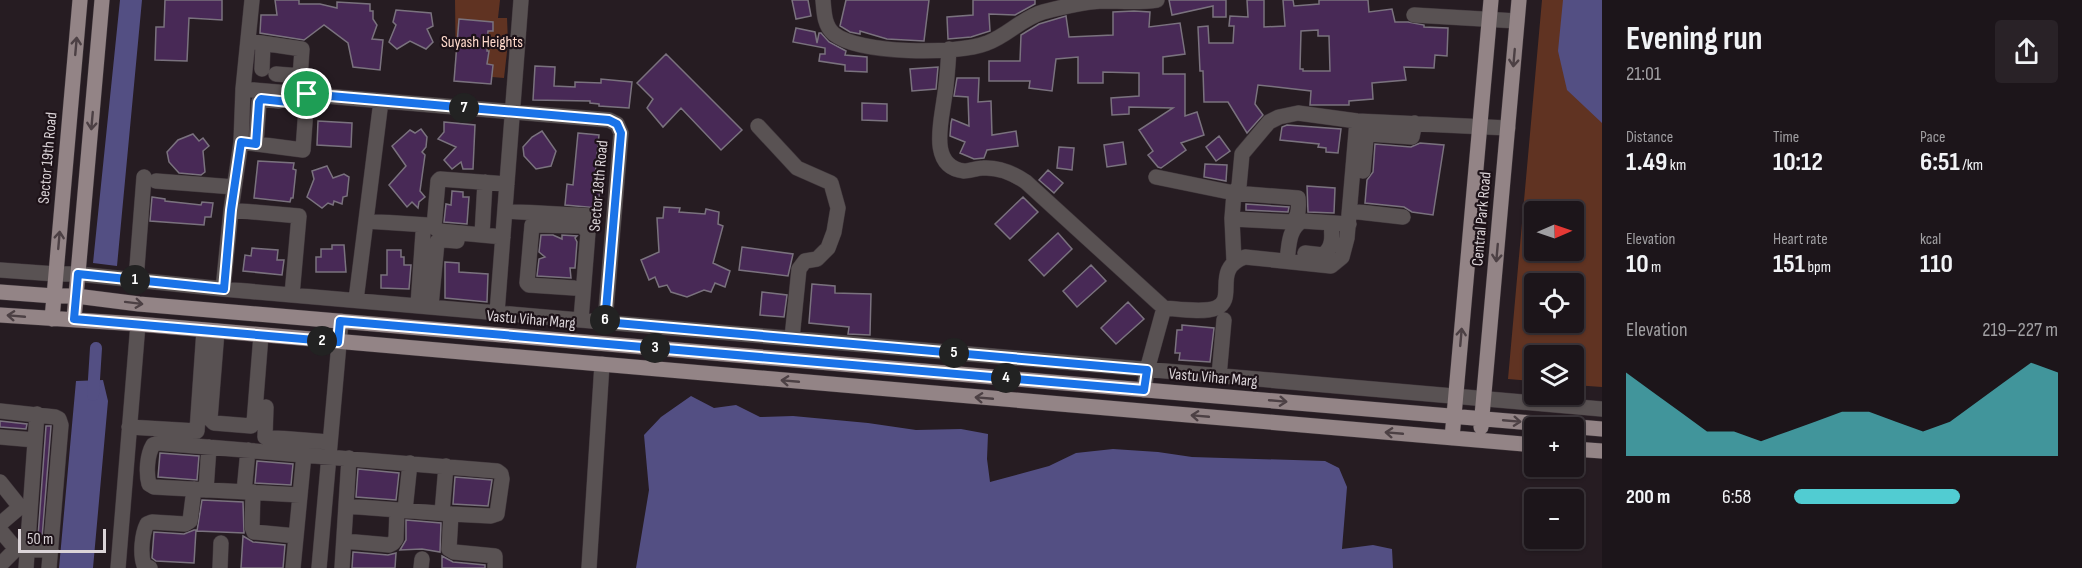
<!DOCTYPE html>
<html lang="en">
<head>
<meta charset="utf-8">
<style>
  :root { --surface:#1c151a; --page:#292227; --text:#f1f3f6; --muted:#a09fa2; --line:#3a3439; --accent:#51ccd2 }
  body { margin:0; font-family:"Sofia Sans Condensed",sans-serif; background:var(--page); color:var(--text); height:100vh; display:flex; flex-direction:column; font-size:22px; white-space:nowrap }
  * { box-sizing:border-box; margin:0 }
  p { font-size:20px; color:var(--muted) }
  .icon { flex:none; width:33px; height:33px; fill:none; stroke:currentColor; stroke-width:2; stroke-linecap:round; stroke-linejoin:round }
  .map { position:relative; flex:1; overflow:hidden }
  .drawer { display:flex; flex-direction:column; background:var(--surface); width:480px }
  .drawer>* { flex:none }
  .needle { width:39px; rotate:88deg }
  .buttons { position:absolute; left:1524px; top:201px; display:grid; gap:12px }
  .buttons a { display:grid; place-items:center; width:60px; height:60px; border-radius:6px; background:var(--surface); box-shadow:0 2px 4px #0004,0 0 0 2px var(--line); font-size:30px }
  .scale { position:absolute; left:18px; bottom:15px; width:88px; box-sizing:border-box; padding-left:6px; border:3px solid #dbd4d8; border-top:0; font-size:16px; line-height:21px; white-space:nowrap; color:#dbd4d8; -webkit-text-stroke:4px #1d1218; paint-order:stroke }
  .pin { position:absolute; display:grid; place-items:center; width:51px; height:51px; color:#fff; margin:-26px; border:3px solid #fff; border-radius:50%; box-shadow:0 2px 6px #0007 }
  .km { position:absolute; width:30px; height:30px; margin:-15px; border-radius:50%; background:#222; color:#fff; font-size:16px; line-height:30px; text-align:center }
  .round { display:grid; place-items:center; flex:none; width:63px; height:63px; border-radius:6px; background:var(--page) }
  .overview { display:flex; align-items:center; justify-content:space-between; height:102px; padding:0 24px }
  h1 { font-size:33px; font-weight:700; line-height:45px }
  .stats { display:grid; grid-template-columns:repeat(3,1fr); gap:9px; height:102px; padding:6px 24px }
  .stats div { display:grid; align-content:center }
  .stats b { font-size:26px; font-weight:700 }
  .stats small { font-size:16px; font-weight:400 }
  .stats p { font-size:16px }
  .chart { height:168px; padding:12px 24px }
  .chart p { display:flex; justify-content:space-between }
  .chart svg { width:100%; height:108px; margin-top:6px; fill:var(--accent); opacity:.7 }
  ul { padding:0 24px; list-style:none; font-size:20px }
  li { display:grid; grid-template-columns:96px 72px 1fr; align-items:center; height:45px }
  li i { height:15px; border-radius:8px; background:var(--accent) }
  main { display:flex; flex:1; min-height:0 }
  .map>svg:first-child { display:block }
  .green { fill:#603322; fill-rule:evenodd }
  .water { fill:#534f83 }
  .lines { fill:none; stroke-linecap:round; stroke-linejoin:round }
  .canal { stroke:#534f83; stroke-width:12 }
  .building { fill:#482956; stroke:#7a727e; stroke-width:1.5; fill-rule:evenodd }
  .minor-casing { stroke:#3f363b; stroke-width:16 }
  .major-casing { stroke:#3f363b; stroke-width:16 }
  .minor { stroke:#595253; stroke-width:15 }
  .major { stroke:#938486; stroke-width:15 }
  .oneway { stroke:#4c4044 }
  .route-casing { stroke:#fff; stroke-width:12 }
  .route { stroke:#1a73e8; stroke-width:8 }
  .labels { text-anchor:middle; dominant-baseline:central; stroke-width:4.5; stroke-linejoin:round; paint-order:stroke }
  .park-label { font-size:16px; fill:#fed9cb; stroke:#1d1218 }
  .street-label { font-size:16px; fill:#dbd4d8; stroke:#1d1218 }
</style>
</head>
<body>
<main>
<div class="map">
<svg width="1602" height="568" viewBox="0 0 1602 568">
  <rect width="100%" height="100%" fill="#261c22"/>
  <path class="green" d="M455,0H500L498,18H507L508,43L504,78L456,74Z
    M1542,0H1602V387L1574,385V356H1534V381L1508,379ZM1534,212H1574V250H1534ZM1534,284H1574V322H1534Z"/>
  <path class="water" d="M120,0H142L117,266L93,263Z
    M1563,0H1602V123L1567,90L1558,51Z
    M103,380L108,401L93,568H59L76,381Z
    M691,396L714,408L736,405L760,417L793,416L868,423L916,430L961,429L988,434L987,459L990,482L1049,466L1076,453L1113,449L1158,452L1192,457L1325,461L1339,468L1347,487L1342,549L1373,545L1392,549L1393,568H636L649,490L644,435L661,417Z"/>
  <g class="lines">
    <path class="canal" d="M93,395L96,348"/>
  </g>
  <path class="building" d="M165,0H222V20L189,18L187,61L155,60L156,27H164Z
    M275,0H299V4H320L337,8V2L370,4V11H373V19L377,25L372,39L383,40L380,70L353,67L348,43L324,25L304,40L260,33L261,15H277Z
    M792,0H808L811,16L796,19Z
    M846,0H929L924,41L887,39L860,31V34L850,32L840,26Z
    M973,0H1035V4L1015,15L989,14L990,31L971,37L948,39L947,17L973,15Z
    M1169,0H1226V17H1213V6L1172,15Z
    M1247,0H1264V27L1285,26L1283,0H1293L1294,6L1319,4V0H1368L1369,12L1392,9L1395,22H1408L1424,25V27L1448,28L1447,56L1435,55L1434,68L1404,67L1406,80L1372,83L1373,99L1349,101V105H1310L1311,91L1258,85L1255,104L1263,115L1247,133L1228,102H1204L1203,71H1200L1198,27L1208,26L1209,43H1233L1234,26H1229L1230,16L1248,17ZM1318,30V36H1329L1330,71H1303V69H1300L1301,31Z
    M396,10L431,13L433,26L427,29L433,42L426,49L410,41L397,49L389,42L396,25L393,22Z
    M1134,11L1150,12L1149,27L1180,23L1185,54L1163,57V74H1185V116L1197,112L1204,135L1181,143L1186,150L1161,168L1158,167L1148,155L1153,151L1139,130L1173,108L1129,107V114L1112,115L1111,98L1139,96V73L1103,72V83H1078V57L1056,59L1052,91L1029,88L1030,81H989V61H1020L1021,35L1039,24L1066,16L1069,37L1113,35V12Z
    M459,19L493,22V31H488L487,51H489L487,64L493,65L491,84L454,81Z
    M796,28L815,32L817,43L819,33H821L829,42L846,51L845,55L867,57V72L845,71V65L819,61L820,54H825V48L793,42Z
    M666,54L742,130L721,150L681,108L663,127L647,108L653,99L637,83Z
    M535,66L555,67L554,86L575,87V82L601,83V79L632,82L629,108L599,106V104L590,103V101L533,100Z
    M938,67L936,89L912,91L910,69Z
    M957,78H979L978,102L991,101L992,135L1016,131L1018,146L987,150L984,158L974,159L960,153L965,142L950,136L951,123L952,119L969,126L968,97L954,96Z
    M862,103L887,104V121L862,120Z
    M318,121L352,123L351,147L317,145Z
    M444,122L475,125L473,169H463L461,162L452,169L444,160L456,147L438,139L444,132Z
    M1287,125L1341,129L1338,153L1326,152V148L1318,147L1319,144L1280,140L1282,127Z
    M421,129L427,137L426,147L422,152L425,155L420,191L425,197L419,202L418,208L412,202L407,207L389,185L406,166L392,146L410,130L415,133Z
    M542,131L556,151L551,166L536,169L524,156L523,147L532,137Z
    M578,133L599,135L594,187L600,188L598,208L565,205L567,184L573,185Z
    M193,134L199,141L203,138L209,146L203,151L205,172L201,175L179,173L169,162L167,152L178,140Z
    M1219,136L1230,151L1216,161L1206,147Z
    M1123,142L1126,164L1107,167L1104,145Z
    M1420,143L1444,145L1433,215L1412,212L1404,207L1365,203L1367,180L1373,172L1375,144L1411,147Z
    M1059,147L1074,148L1072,170L1057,168Z
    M258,161L294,163L293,169L296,170L293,198H291L290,202L254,198Z
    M1205,164L1227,165L1226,181L1204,177Z
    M327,166L333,178L344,174L349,177L347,196L343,197L342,204L334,201L333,205L328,203L322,208L307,197L314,179L312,171Z
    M1048,170L1063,183L1054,193L1039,180Z
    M1307,186L1335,188L1334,213L1308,212Z
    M452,191L463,192V197H469L467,224L444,222L446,204L451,205Z
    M152,197L165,199V201L201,205L202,202L213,203L211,217H205L204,225L150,221Z
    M1023,197L1038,212L1010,239L995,224Z
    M1246,204L1289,207L1288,212L1246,210Z
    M664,207L680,208L679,212L705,214L706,209L719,212L718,224L723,226L713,263L730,271L725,287L715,283L711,292L704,290L687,297L671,292L667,285L659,287L655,277L649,280L641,260L659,252L657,218H663Z
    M1058,233L1072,249L1044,276L1029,260Z
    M541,235H553L562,239V235L577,236L575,238L577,242L575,268H570L571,278L537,276L539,259L545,257L539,252Z
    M332,245H344L346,272H316V257H321V249H332Z
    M742,247L793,254L788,276L739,270Z
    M252,248L278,250L277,260H284L282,275L243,271L245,255L251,256Z
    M387,250H401V257H404V265H411L409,289L381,288V275H387Z
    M445,262L459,263V272L488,274L487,302L445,298Z
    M1091,265L1106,281L1077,307L1063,291Z
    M812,284L835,286V293L871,294L870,335L848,334L849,327L809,323Z
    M762,292L787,295L784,317L760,315Z
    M1128,302L1144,319L1116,344L1101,328Z
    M1182,325L1214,328L1210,362L1179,360L1180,353H1175L1177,330H1182Z
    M0,421L27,424L26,429L0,427Z
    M46,426H51L42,538L38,537Z
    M160,453L199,456L197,480L158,477Z
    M257,461L293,464L291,485L255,483Z
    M358,469L399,473L396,500L356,497Z
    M455,477L492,480L488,506L453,504Z
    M202,500L243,502L244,533L197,531Z
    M406,520L441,523L440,552L422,549L400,550L406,540Z
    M194,530H196L194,563L156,561L152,558L154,532L184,534Z
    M243,536L253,542L285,545L283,568H241Z
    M353,552L388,555L396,553L395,568H352Z
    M442,556L453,562L485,565V568H442Z"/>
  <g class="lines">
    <defs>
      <path id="minor" d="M823,0C824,11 824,26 834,34C859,54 957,55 987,43C1007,36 1022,18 1043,12C1062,7 1082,2 1102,1C1120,1 1139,3 1157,0
        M1414,15L1517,21
        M248,41L302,49L299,94
        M949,49C948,66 947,83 944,100C941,123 929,167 964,171C970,171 977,168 983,168C999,167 1013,173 1026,182L1164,308L1147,370L1144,390
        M262,69L263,44
        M276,74L301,76
        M243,89L609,120L617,124L621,133L605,322
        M758,126L797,168L831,183L838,208L834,232L828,248L817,259L805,261L799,269L792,338
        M241,142L303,150L307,94
        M256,144L259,102L261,99L279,101
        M1363,171L1366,139L1369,134L1412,137L1415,123
        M1156,177L1234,193L1239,186L1242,154L1269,122L1279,117L1298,113L1357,121L1508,128
        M156,181L234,187
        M231,210L299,216L292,295
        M505,211L593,216
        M1350,211L1403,217
        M1232,219L1292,222C1299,217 1299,206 1298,198L1234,193L1232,218V219L1234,261
        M366,221L427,225
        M482,235L485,182
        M503,237L439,231L434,227L438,181L440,179L507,184
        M1305,253L1323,255C1334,247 1332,235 1331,223
        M1287,261C1289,247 1288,229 1302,221L1349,224
        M0,270L56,274H78L223,289L1602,409
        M136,280L144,177
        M574,288L529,285L527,283L532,225L582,226L588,232L581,320
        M223,289L231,210L241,142L243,89L252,0
        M356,300L381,101
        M418,305L423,233
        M431,306L437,242L444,240L457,241
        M1164,308C1178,309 1204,313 1216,308C1238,299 1211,269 1245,257L1331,266L1342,257L1347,238L1357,121
        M497,313L521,0
        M217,331L210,419L214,423L251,426L254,423L261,335
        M1219,376L1224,320
        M266,407L265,437L329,442
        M0,411L55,417L59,419L61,425L49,568
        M129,427L197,431L204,330
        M0,437L35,440
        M0,482L20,507L30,509
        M206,490L209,447
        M244,492L248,450
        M253,492L252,527L254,532L296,536
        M300,495L154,487L149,484C146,473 147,455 153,445L158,443L497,471L501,474L502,479L497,514L491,516L451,514L449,549L454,552L495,556V568
        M346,506L451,514
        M405,510L410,463
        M442,513L446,466
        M0,524L20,507
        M0,530L16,549L51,550
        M344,541L389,545L393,543L396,539L397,510
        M0,565L16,549
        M26,568L37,414
        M118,568L138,324
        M150,568L144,565C140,554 142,534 147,524L152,522L185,524L190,521L194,489
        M220,568L221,543
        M293,568L304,454
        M319,568L341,321
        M342,568L349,458
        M421,568L422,559
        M589,568L602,364"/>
      <path id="major" d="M0,292L54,296H76L139,304L1602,429
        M0,315L138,324L1534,445
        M52,319L80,0
        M74,319L102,0
        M1481,427L1519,0
        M1452,438L1491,0
        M1574,449L1602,451"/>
    </defs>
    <use href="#minor" class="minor-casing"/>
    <use href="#major" class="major-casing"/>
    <use href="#minor" class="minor"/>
    <use href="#major" class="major"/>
  </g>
  <defs><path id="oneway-shaft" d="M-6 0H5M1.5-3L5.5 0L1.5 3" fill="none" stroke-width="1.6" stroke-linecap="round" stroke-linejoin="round" transform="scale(1.5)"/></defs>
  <g class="oneway">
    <use href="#oneway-shaft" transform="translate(76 46) rotate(-85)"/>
    <use href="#oneway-shaft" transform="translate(1514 58) rotate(95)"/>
    <use href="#oneway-shaft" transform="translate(92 121) rotate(95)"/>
    <use href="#oneway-shaft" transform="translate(59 240) rotate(-85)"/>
    <use href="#oneway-shaft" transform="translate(1497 253) rotate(95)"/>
    <use href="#oneway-shaft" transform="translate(134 303) rotate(7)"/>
    <use href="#oneway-shaft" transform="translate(16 316) rotate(-175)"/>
    <use href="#oneway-shaft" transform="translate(1461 337) rotate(-85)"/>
    <use href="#oneway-shaft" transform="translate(790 381) rotate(-175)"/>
    <use href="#oneway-shaft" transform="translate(984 398) rotate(-175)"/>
    <use href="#oneway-shaft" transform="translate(1278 401) rotate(5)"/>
    <use href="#oneway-shaft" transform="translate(1200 416) rotate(-175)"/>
    <use href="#oneway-shaft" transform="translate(1512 421) rotate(5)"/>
    <use href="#oneway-shaft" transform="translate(1394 433) rotate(-175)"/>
  </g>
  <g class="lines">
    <defs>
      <path id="route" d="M307,94L609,120L617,124L621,133L605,322L1147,370L1144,390L340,321L338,342L74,319L78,274L224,289L231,210L241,142L256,144L259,102L261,99L307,104Z"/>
    </defs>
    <use href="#route" class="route-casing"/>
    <use href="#route" class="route"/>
  </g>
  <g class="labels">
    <g class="park-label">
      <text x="482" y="42">Suyash Heights</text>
    </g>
    <g class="street-label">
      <text transform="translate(48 158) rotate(-85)">Sector 19th Road</text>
      <text transform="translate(599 186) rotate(-85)">Sector 18th Road</text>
      <text transform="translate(1482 219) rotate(-85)">Central Park Road</text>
      <text transform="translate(531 320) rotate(5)">Vastu Vihar Marg</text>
      <text transform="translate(1213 378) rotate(5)">Vastu Vihar Marg</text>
    </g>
  </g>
</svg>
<div class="buttons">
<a><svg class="needle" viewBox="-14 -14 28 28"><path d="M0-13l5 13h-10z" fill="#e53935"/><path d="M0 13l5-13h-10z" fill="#a09fa2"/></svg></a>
<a><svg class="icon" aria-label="locate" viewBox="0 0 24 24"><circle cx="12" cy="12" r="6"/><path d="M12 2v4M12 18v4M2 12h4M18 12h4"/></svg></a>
<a><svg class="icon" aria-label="layers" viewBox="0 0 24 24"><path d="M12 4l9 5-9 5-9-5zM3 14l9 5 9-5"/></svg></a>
<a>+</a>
<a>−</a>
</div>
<div class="scale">50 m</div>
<div class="pin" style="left:307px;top:94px;background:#1e9e55"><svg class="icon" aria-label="arrive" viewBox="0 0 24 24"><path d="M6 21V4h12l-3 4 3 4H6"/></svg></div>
<b class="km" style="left:135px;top:280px">1</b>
<b class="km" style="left:322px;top:341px">2</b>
<b class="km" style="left:655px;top:348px">3</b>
<b class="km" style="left:1006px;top:378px">4</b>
<b class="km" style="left:954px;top:353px">5</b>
<b class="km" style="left:605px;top:320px">6</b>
<b class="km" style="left:464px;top:108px">7</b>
</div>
<section class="drawer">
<div class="overview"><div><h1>Evening run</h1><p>21:01</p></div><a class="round"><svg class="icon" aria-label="share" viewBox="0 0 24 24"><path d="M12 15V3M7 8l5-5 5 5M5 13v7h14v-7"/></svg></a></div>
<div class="stats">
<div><p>Distance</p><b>1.49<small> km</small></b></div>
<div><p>Time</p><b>10:12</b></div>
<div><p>Pace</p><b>6:51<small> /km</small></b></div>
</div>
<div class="stats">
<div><p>Elevation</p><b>10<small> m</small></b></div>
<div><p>Heart rate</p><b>151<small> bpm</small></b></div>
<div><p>kcal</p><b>110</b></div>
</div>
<div class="chart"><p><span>Elevation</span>219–227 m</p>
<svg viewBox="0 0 160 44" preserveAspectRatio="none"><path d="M0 44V10L10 18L20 26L30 34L40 34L50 38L60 34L70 30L80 26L90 26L100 30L110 34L120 30L130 22L140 14L150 6L160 10V44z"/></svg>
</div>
<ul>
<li><b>200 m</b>6:58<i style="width:63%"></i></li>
</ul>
</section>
</main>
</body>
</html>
